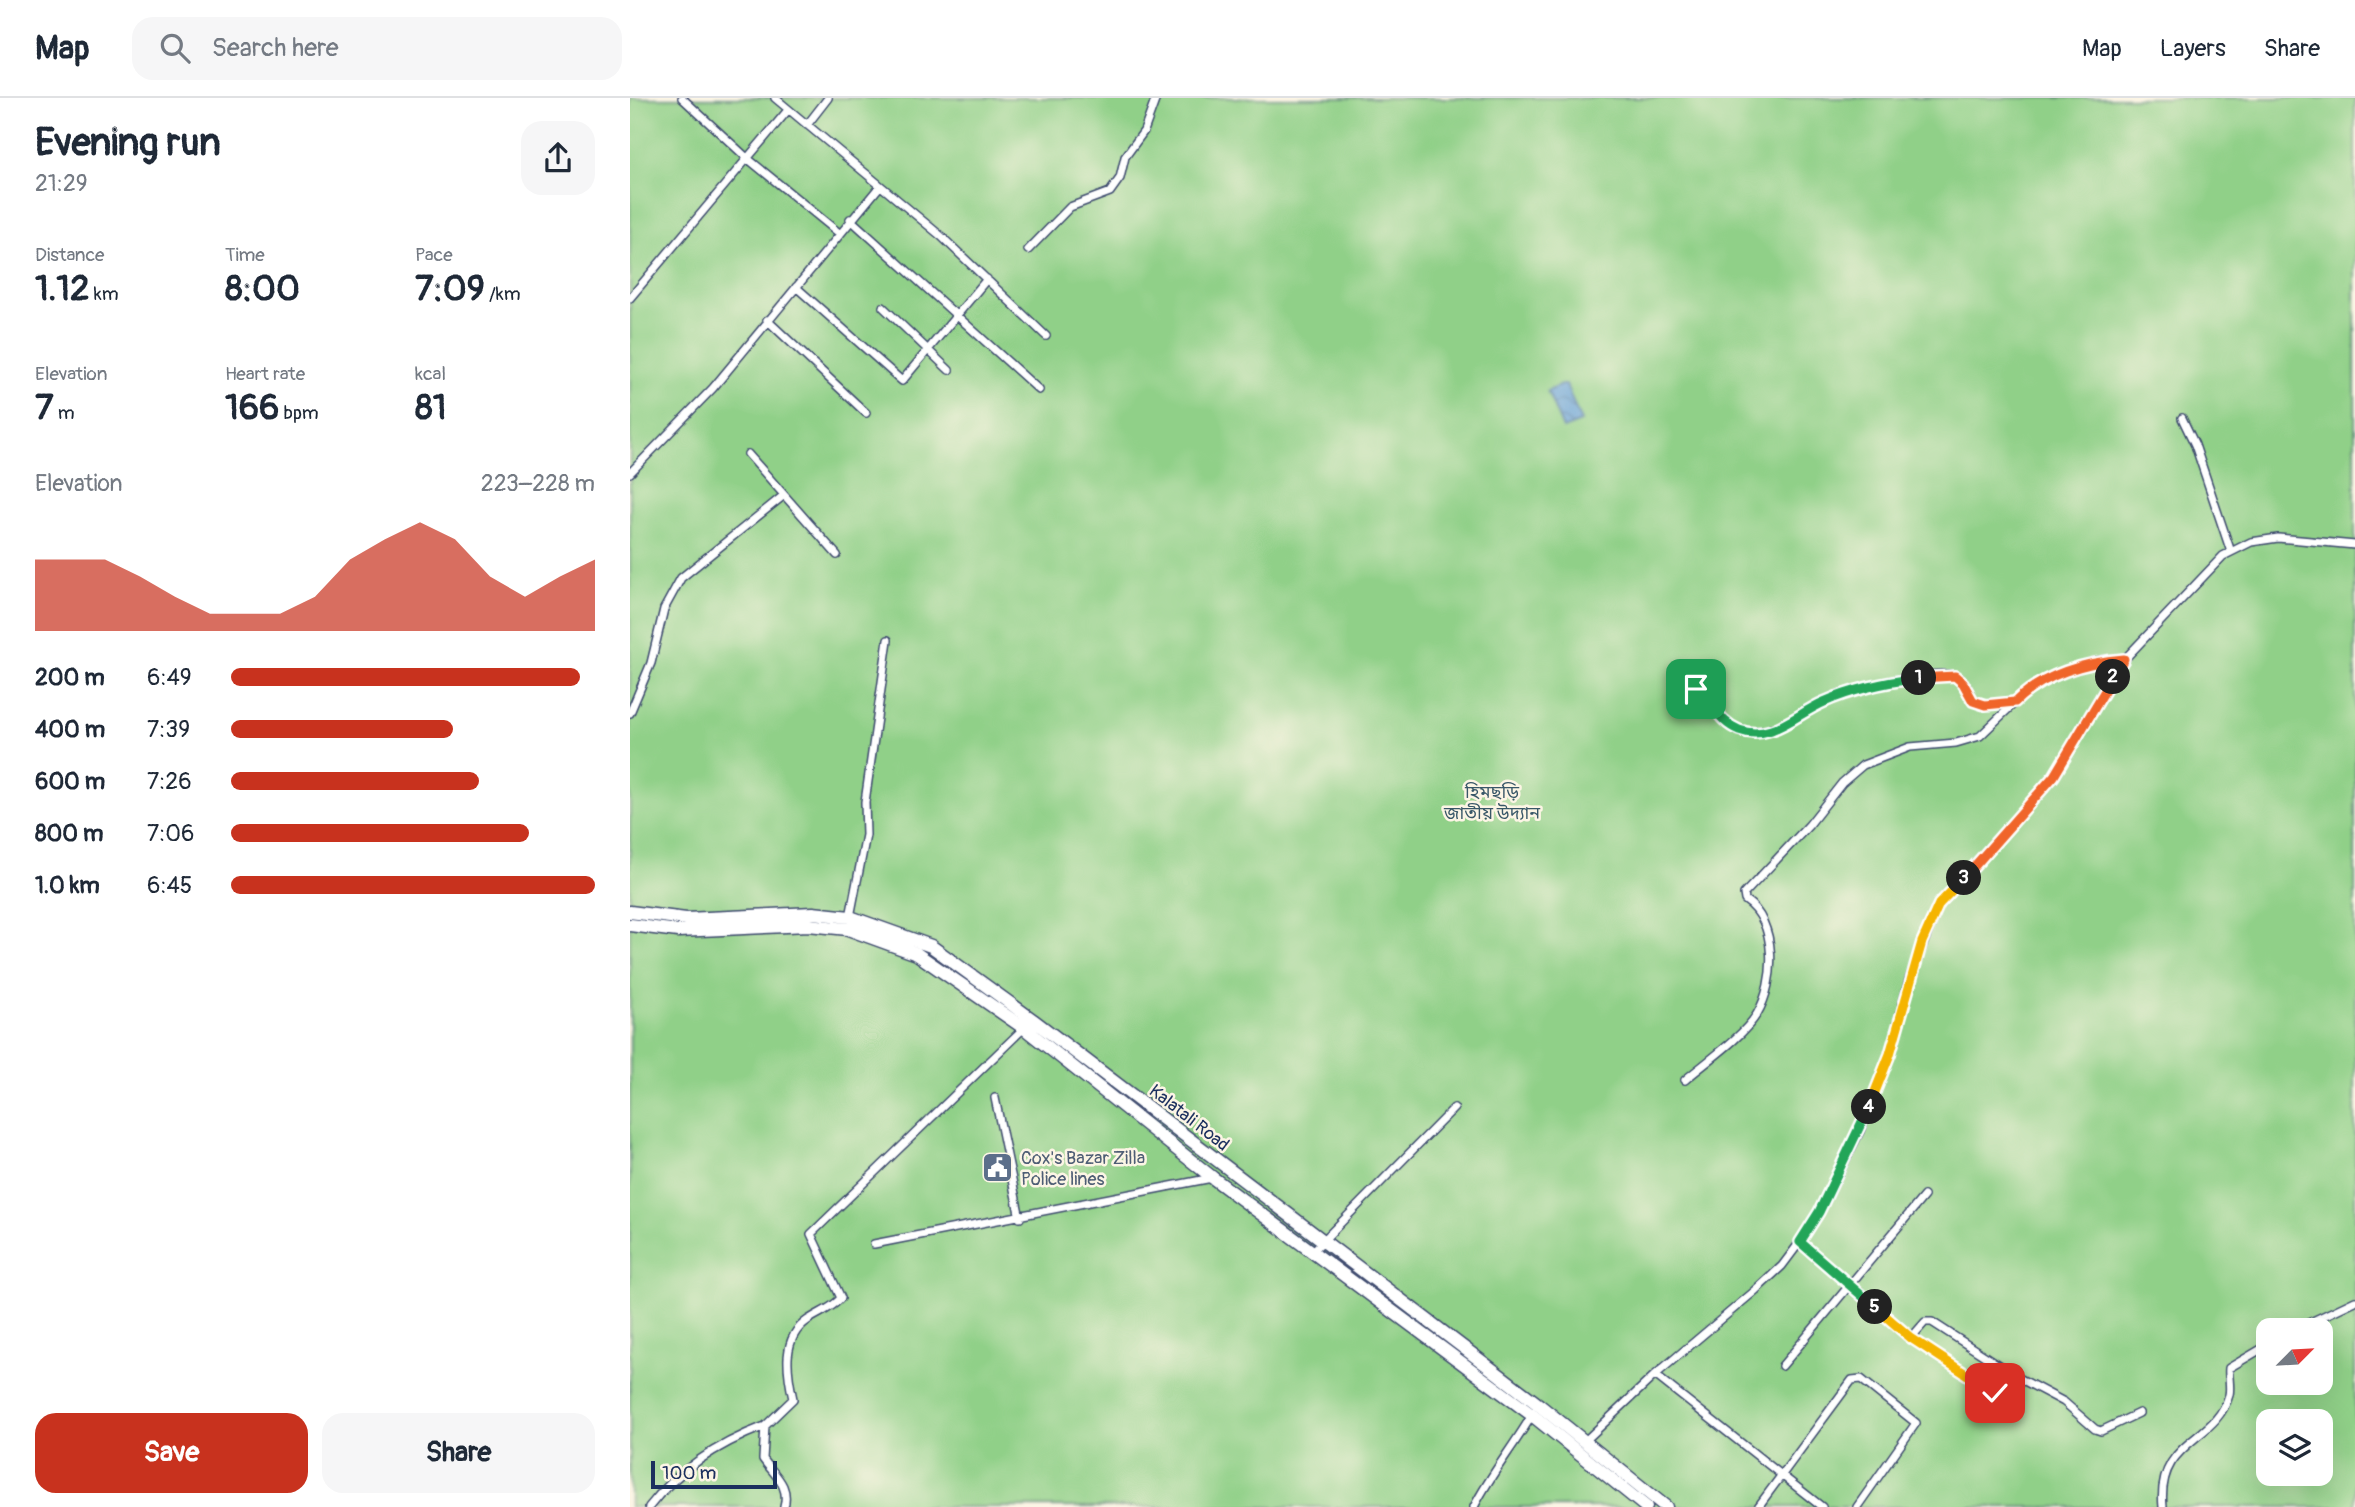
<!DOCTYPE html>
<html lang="en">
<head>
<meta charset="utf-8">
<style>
  :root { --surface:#fff; --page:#f6f6f7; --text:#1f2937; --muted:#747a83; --line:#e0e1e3; --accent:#c8321e }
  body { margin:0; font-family:Pangolin,"Noto Sans Bengali",sans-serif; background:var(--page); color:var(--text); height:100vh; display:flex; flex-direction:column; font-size:26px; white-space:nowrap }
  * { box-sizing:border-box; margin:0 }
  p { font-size:23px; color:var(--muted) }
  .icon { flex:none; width:38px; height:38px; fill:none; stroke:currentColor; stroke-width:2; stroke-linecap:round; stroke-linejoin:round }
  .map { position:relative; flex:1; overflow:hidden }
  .drawer { display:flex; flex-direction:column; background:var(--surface); width:630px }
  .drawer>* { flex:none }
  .needle { width:46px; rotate:66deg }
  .tools { position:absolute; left:1626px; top:1220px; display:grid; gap:14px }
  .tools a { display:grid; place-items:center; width:77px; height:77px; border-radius:14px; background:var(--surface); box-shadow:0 7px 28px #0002; font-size:35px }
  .scale { position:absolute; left:21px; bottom:18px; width:126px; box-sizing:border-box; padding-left:7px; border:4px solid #1b2f5e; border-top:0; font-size:19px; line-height:24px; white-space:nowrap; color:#1b2f5e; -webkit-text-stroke:5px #fcf5e5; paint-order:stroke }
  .pin { position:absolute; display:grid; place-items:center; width:60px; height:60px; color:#fff; margin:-30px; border-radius:14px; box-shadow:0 4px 10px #0006 }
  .km { position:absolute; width:35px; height:35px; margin:-18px; border-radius:50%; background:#222; color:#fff; font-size:19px; line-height:35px; text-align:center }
  .round { display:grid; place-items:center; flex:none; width:74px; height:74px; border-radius:21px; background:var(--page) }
  .overview { display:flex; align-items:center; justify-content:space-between; height:119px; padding:0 35px }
  h1 { font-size:38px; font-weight:700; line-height:52px }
  .figures { display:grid; grid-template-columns:repeat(3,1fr); gap:10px; height:119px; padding:7px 35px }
  .figures div { display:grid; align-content:center }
  .figures b { font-size:35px; font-weight:700 }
  .figures small { font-size:19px; font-weight:400 }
  .figures p { font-size:19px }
  .chart { height:196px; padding:14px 35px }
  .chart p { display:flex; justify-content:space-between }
  .chart svg { width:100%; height:126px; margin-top:7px; fill:var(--accent); opacity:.7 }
  .cta { display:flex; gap:14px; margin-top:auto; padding:14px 35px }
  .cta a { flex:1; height:80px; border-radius:21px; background:var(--accent); color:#fff; font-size:28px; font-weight:700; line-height:80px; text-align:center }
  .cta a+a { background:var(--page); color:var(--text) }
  ul { padding:0 35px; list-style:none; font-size:23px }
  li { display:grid; grid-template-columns:112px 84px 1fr; align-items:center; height:52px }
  li i { height:18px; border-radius:9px; background:var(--accent) }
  header { display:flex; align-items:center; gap:42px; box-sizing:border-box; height:98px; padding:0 35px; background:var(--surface); border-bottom:2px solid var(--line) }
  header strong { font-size:33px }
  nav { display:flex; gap:38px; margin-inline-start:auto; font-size:24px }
  .search { width:490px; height:63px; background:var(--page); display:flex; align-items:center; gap:18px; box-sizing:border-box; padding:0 24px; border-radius:21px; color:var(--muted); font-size:26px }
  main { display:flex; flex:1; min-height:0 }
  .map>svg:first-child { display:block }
  .green { fill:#90d088; stroke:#568073; stroke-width:2; fill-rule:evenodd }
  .water { fill:url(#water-waves); stroke:#40689a; stroke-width:2 }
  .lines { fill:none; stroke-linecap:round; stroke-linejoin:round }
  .minor-casing { stroke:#3c496d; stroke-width:10 }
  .trunk-casing { stroke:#3c496d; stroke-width:15 }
  .minor { stroke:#fff; stroke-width:7 }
  .trunk { stroke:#fff; stroke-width:12 }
  .split-1-casing { stroke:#fff; stroke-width:14 }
  .split-2-casing { stroke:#fff; stroke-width:14 }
  .split-3-casing { stroke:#fff; stroke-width:14 }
  .split-4-casing { stroke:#fff; stroke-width:14 }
  .split-5-casing { stroke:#fff; stroke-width:14 }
  .split-6-casing { stroke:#fff; stroke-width:14 }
  .split-1 { stroke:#22a559; stroke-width:9 }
  .split-2 { stroke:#f0652b; stroke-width:9 }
  .split-3 { stroke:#f0652b; stroke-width:9 }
  .split-4 { stroke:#f5b400; stroke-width:9 }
  .split-5 { stroke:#22a559; stroke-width:9 }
  .split-6 { stroke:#f5b400; stroke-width:9 }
  .labels { text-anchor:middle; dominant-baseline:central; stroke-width:5; stroke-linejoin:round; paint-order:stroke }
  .park-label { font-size:18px; fill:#385768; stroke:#fcf5e5 }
  .street-label { font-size:18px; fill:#1b2f5e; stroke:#fcf5e5 }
  .service-label { font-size:18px; fill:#4e5e75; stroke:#fcf5e5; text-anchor:start }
</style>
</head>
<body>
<header>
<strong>Map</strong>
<div class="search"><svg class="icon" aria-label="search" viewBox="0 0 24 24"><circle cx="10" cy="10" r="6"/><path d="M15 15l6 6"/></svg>Search here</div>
<nav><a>Map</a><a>Layers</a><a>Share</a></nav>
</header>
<main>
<section class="drawer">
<div class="overview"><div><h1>Evening run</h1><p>21:29</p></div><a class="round"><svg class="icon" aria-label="share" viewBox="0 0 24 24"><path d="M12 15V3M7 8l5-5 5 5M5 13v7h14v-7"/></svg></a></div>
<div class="figures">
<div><p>Distance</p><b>1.12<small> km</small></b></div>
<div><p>Time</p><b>8:00</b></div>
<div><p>Pace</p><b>7:09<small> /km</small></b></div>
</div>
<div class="figures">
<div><p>Elevation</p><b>7<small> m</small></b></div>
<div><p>Heart rate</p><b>166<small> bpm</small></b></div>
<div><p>kcal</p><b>81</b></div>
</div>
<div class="chart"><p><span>Elevation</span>223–228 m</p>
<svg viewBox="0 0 160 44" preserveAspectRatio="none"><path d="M0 44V19L10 19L20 19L30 25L40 32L50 38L60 38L70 38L80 32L90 19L100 12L110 6L120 12L130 25L140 32L150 25L160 19V44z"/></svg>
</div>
<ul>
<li><b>200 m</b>6:49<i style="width:96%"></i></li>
<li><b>400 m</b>7:39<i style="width:61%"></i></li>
<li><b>600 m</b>7:26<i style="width:68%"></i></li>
<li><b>800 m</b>7:06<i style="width:82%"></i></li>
<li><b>1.0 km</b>6:45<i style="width:100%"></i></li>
</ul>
<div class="cta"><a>Save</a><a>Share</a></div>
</section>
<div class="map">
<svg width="1725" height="1409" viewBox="0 0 1725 1409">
  <defs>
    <pattern id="water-waves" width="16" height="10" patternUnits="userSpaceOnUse" patternTransform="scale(1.75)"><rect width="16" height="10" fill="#66a2d7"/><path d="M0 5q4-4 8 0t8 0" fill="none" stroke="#5384b2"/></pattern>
  </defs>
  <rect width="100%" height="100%" fill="#fcf5e5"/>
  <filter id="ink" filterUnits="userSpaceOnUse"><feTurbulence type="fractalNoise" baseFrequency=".0143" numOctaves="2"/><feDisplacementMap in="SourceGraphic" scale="14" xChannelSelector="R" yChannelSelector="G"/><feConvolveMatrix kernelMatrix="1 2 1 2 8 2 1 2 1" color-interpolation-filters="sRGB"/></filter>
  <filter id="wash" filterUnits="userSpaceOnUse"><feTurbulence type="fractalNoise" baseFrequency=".00686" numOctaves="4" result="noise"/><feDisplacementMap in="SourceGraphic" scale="28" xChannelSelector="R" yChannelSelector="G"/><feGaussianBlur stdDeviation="1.57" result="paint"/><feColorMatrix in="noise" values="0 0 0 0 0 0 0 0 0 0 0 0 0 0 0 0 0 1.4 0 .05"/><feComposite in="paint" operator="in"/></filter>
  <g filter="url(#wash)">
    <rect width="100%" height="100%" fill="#f5dec3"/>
    <path class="green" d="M0,0H1725V1409H0ZM1638,1232H1690V1284H1638ZM1638,1323H1690V1376H1638Z"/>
    <path class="water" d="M931,287H936L951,324L933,331L917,293Z"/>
  </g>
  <g filter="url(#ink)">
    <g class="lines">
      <defs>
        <path id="minor" d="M52,0L117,60L209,135
          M145,0L311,138L416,238
          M177,27L198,0
          M220,121L409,292
          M398,152L440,109L480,94L490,80L495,59L514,33L526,0
          M166,189L272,283L357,181
          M0,200L158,12
          M253,209L319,272
          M137,222L236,315
          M1552,320L1565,347L1601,454
          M118,356L207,457
          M0,375L83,290L250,88
          M1066,591C1084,604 1089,628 1113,633C1145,639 1165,617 1192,604C1215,594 1301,570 1324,578C1334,581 1339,594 1343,603L1355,607L1385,604
          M0,615L21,565L34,511L51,480L153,398
          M220,819L236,737L235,704L258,542
          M1055,982C1076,964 1113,939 1127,916C1146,884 1148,824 1115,802L1114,796L1179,727L1212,685L1233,667L1280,649L1326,645L1350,638L1397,593L1421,579L1468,563L1494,561
          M365,1000L390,1120
          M1170,1144L1281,1240L1365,1295
          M244,1146L582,1080
          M683,1153L824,1010
          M1664,1232L1725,1203
          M1281,1240L1295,1224H1302L1387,1279L1434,1304L1465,1331L1471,1333L1509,1315
          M1152,1268L1294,1098
          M1025,1277L1126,1192L1152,1168L1170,1144L1189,1114L1230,1033L1260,956L1279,882L1309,806L1424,679L1488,568L1593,458L1621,444L1648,440L1725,447
          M955,1343L1025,1277L1192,1409
          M19,1409C50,1369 90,1345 135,1328
          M154,1409C160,1387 145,1378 133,1361L135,1328L163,1301C157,1274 151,1240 178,1222C190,1214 201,1211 211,1200L181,1136L394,930
          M844,1409C860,1377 884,1348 902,1317
          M1128,1409L1222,1282L1231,1281L1286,1325L1227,1409
          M1533,1409C1526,1341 1586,1345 1599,1297C1601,1289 1598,1279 1599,1270L1638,1247"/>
        <path id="trunk" d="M0,814L56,821L183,815L220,819L301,848L403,922L909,1307L1036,1409
          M0,827L48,833L178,827L218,831L287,856L394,930L583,1080L902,1317L1016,1409"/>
      </defs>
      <use href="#minor" class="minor-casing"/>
      <use href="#trunk" class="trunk-casing"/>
      <use href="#minor" class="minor"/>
      <use href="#trunk" class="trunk"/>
    </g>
  </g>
  <g class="lines" filter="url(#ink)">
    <defs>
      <path id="split-1" d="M1066,591C1083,603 1088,624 1109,632C1141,644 1166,616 1194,604C1223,591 1257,584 1289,580"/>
      <path id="split-2" d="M1289,580L1325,578L1333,585L1343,603L1355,607L1385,604C1413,576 1456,564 1494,561L1483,579"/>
      <path id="split-3" d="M1334,780L1424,678L1483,579"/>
      <path id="split-4" d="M1239,1009L1260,956L1292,844L1309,806L1334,780"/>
      <path id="split-5" d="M1239,1009L1189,1114L1170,1144L1245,1209"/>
      <path id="split-6" d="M1245,1209L1281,1240L1365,1295"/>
    </defs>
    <use href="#split-1" class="split-1-casing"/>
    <use href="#split-2" class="split-2-casing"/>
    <use href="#split-3" class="split-3-casing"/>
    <use href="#split-4" class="split-4-casing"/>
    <use href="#split-5" class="split-5-casing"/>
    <use href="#split-6" class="split-6-casing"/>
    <use href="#split-1" class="split-1"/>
    <use href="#split-2" class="split-2"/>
    <use href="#split-3" class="split-3"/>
    <use href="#split-4" class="split-4"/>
    <use href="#split-5" class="split-5"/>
    <use href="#split-6" class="split-6"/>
  </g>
  <defs>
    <symbol id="civic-square" viewBox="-11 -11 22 22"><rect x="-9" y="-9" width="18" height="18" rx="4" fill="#5c6f8a" stroke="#fcf5e5"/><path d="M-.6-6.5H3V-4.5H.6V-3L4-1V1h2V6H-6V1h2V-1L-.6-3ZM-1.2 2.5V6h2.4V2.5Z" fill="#fff"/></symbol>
  </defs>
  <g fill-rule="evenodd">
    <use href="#civic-square" x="350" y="1052" width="35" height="35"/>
  </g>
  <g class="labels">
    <g class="park-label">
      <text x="862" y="694">হিমছড়ি<tspan x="862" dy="21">জাতীয় উদ্যান</tspan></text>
    </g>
    <g class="street-label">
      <text transform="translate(559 1020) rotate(38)">Kalatali Road</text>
    </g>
    <g class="service-label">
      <text x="391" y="1060">Cox's Bazar Zilla<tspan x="391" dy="21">Police lines</tspan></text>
    </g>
  </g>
</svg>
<div class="tools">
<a><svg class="needle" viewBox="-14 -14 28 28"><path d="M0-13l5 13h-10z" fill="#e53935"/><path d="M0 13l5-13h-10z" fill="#747a83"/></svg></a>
<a><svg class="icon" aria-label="layers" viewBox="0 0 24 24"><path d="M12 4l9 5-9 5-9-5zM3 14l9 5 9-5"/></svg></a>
</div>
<div class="scale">100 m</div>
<div class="pin" style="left:1066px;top:591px;background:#1e9e55"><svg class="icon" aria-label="arrive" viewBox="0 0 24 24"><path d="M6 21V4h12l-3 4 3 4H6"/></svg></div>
<div class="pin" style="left:1365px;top:1295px;background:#d93025"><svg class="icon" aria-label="check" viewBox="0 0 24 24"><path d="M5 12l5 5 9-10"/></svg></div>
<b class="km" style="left:1289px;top:580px">1</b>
<b class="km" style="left:1483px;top:579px">2</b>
<b class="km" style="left:1334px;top:780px">3</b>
<b class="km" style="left:1239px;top:1009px">4</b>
<b class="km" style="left:1245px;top:1209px">5</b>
</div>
</main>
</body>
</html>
